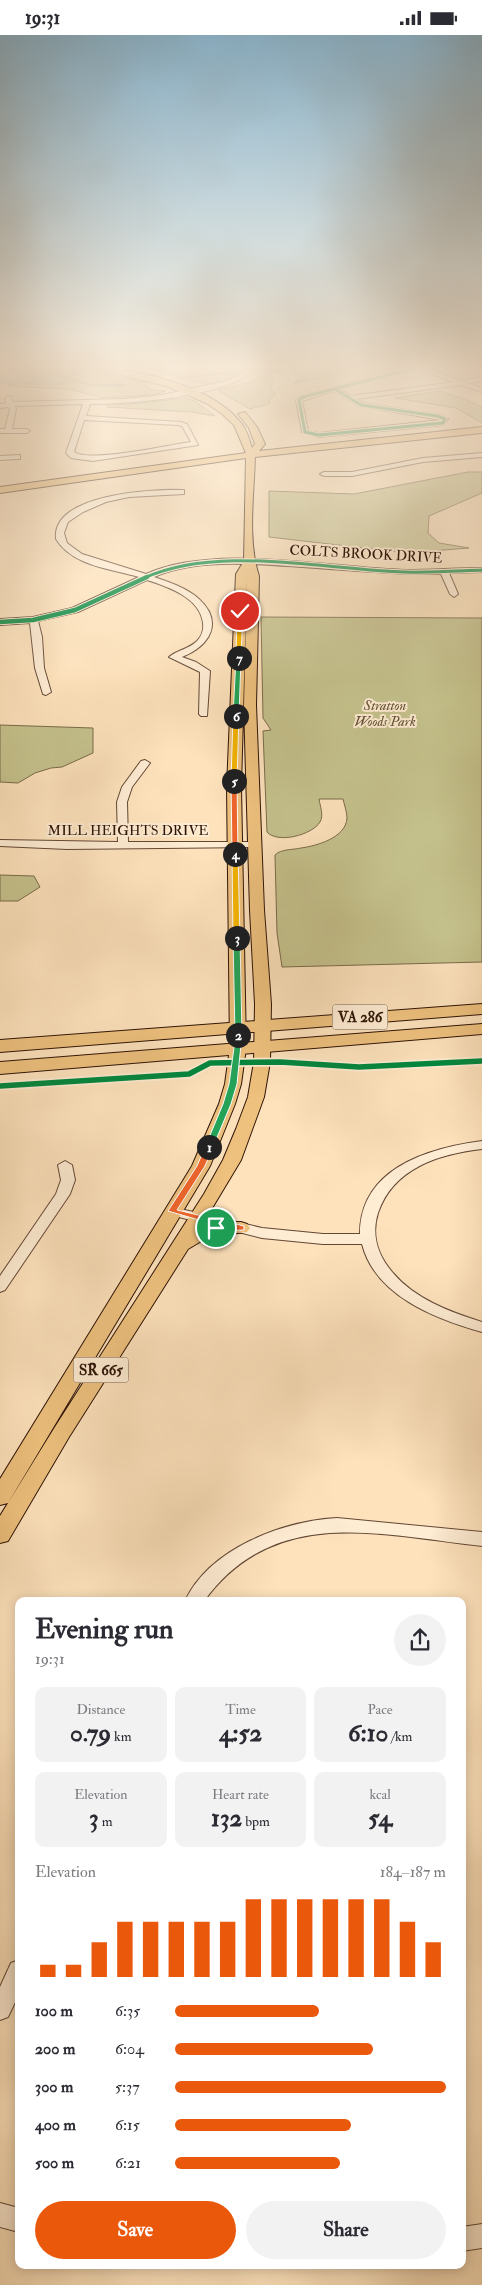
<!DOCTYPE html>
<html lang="en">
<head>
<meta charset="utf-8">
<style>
  :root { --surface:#fff; --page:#f2f2f3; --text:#2b2b33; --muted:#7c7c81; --accent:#ea580c }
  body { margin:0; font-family:"IM FELL Double Pica",serif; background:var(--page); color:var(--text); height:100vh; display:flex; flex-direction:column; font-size:19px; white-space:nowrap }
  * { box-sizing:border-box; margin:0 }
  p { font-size:16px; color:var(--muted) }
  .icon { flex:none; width:28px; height:28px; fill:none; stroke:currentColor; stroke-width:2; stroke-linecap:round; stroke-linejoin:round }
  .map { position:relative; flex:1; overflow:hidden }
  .details { position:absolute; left:15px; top:1562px; width:451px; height:672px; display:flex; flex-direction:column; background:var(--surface); border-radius:10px; box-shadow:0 2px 12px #0003 }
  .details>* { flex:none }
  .pin { position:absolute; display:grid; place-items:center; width:42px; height:42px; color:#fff; margin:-21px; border:2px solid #fff; border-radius:50%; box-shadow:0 1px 5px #0007 }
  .km { position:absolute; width:25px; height:25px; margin:-12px; border-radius:50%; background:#222; color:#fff; font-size:14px; line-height:25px; text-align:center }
  .round { display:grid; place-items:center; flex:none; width:52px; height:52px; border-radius:26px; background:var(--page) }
  .headline { display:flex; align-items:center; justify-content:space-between; height:85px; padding:0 20px }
  h1 { font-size:28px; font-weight:700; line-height:38px }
  .metrics { display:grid; grid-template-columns:repeat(3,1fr); gap:8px; height:85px; padding:5px 20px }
  .metrics div { display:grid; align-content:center; border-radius:10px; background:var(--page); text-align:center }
  .metrics b { font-size:25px; font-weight:700 }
  .metrics small { font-size:14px; font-weight:400 }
  .metrics p { font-size:14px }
  .chart { height:140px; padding:10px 20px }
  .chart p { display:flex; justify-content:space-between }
  .chart svg { width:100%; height:90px; margin-top:5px; stroke:var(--accent); stroke-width:6 }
  .primary-button { display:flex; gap:10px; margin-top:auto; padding:10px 20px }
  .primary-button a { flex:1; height:58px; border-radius:30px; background:var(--accent); color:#fff; font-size:20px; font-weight:700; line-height:58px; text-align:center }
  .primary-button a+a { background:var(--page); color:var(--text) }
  ul { padding:0 20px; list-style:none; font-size:16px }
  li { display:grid; grid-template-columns:80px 60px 1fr; align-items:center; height:38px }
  li i { height:12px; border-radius:6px; background:var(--accent) }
  .status { display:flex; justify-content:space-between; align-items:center; height:35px; padding:0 25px; background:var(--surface); direction:ltr }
  .status svg { height:14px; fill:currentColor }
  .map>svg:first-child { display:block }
  .green { fill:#c5c28d; stroke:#7a6a4a }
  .water { fill:#9fbdb4; stroke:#72796e }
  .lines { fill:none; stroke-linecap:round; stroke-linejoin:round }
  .stream { stroke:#72796e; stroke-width:2.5 }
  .minor-casing { stroke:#624734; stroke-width:2 }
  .major-casing { stroke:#2e1306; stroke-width:2 }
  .highway-casing { stroke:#2e1306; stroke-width:2 }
  .minor { fill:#feecd3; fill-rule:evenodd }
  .major { fill:#eec17e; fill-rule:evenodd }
  .highway { fill:#eec17e; fill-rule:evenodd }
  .cycleway-far2-casing { stroke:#feecd3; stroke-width:5 }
  .cycleway-far1-casing { stroke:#feecd3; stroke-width:6 }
  .cycleway-casing { stroke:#feecd3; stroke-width:9 }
  .cycleway-far2 { stroke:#00873e; stroke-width:3 }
  .cycleway-far1 { stroke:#00873e; stroke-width:4.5 }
  .cycleway { stroke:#00873e; stroke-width:5.5 }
  .split-1 { fill:#f0652b; stroke:#fff }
  .split-2 { fill:#22a559; stroke:#fff }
  .split-3 { fill:#22a559; stroke:#fff }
  .split-4 { fill:#f5b400; stroke:#fff }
  .split-5 { fill:#f0652b; stroke:#fff }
  .split-6 { fill:#f5b400; stroke:#fff }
  .split-7 { fill:#22a559; stroke:#fff }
  .split-8 { fill:#f5b400; stroke:#fff }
  .labels { text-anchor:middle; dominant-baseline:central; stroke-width:4; stroke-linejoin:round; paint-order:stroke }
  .far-street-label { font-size:14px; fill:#2e1306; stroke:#feecd3 }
  .far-park-label { font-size:14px; font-style:italic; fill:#635035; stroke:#feecd3 }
  .shield { fill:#feecd3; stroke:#6c5444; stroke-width:1 }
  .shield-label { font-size:15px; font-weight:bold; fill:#2e1306 }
</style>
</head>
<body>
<div class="status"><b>19:31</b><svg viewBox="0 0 49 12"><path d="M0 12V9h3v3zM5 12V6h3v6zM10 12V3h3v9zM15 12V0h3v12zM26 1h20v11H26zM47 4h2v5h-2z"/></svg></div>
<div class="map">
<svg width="482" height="2250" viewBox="0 0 482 2250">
  <rect width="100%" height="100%" fill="#fde2bc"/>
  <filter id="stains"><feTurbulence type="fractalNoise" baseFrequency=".004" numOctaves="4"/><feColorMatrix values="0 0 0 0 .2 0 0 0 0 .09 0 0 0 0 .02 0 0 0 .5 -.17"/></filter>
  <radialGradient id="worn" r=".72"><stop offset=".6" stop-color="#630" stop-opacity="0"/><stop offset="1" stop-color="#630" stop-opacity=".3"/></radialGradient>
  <path class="green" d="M0,333H77L146,348L145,351L152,355L166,356L153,360L103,363L69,354L7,351L9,349H57L78,344L21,333L0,335Z
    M148,333H236L241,335C215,362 177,340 148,333Z
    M264,333L281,335L280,337L268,339L273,343L271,354L276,359L270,363L269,369L250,374L220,357L219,355L222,354L254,346Z
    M295,333H353L347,337L297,348L296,339L291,337Z
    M439,356L464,364L482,372V388L456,373L395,363Z
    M187,363L195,366L215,381L192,377L107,372V369H130Z
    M468,437H482V458L429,481L428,498L439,508L469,513L407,518L269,502V456L354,459Z
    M261,582L482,583V927L282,932L277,898L275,820C281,814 292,815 301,813C316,811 346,803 347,783C347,777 344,769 343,764H319C320,771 324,780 320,787C312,800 278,809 267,797L263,696L271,695L263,683Z
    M0,690L93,693V718L62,732L51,733L35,738L18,748L0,747Z
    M0,840L34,841L40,852L18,866H0Z"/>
  <path class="water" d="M11,335L76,344L56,349L0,348V337Z"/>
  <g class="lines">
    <path class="stream" d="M265,336H279
      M292,336L301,335
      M68,342L86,335
      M178,343L241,336
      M72,345L93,350H124
      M295,348L305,343L301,335L315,333"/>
    <defs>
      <path id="minor" d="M249,333H255C233,362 126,369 90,369L86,381L181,387L187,389L198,410L93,426L71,423L66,418L83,369L15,371L16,374L12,394H27L30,396L27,398H0V394H5L10,374L8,372L0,373V369L6,368L5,365L7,361H11L13,367L123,364L162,360L226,346L242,339ZM84,385L178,390L182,391L191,407C167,410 92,428 74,417Z
        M407,333H425L462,346L482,342V346L469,348L482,353V357L461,350L356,364L363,368L439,380L448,384L443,390L319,402L302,397L296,365L301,361ZM417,334L454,347L351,361L340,354ZM334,356L359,371L441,385L319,398L308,396L302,366Z
        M482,418V422L423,427L352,441H324L320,439L324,437H352L423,423Z
        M20,420V424H17L0,425V421Z
        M181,455H184V459L129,462L106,467L83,477L68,487L64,498L67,508L82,519L146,539C215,508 330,533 406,535C431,535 457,533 482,533V537L449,538L458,559L454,562L450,559L441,539C394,540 348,535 302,532C257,529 196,523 154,542C169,547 187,553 199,564C224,587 210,611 182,622L196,627L210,636L207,681H201L199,679L200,637L169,622C177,615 189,614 197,606C201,602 204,595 203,588C200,563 169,552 147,545L78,577L38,586L42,602L44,633L51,657L46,660L43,659L35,633L30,588L0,590V584L33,582L72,573L139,542C112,534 72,531 56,504C51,459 152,454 181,455Z
        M145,725L150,728L132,752L127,767L128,807H256L260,808V812L67,814L0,811V805L118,807L117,767L122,752L141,726Z
        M482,1106V1114C439,1119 393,1133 378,1178C371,1200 378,1221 393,1238C415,1264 450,1277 482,1287V1297C436,1284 375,1261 362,1209H323L262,1203L167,1179L165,1176L172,1172L262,1193L323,1199H360C360,1133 429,1113 482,1106Z
        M65,1126L72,1130L75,1145L70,1159L5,1255L0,1257V1241L56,1159L61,1145L58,1130Z
        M337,1483L482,1497V1511C381,1500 274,1469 204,1566H185C210,1513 283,1486 337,1483Z
        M19,1925V1959L8,1982L0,1985V1952L11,1928Z
        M0,2168L19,2173V2197L0,2192Z
        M482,2189V2213L462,2216V2192Z"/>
      <path id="major" d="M94,333C137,333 214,352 241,388C247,395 249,404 252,413L255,409L249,393L238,379L245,377L257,392L265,409L259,416L482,392V398L255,422C254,460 247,504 259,541L256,670L264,875L271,969L270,1027L264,1062L241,1125L202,1190L241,1187L247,1189L250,1193L247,1197L210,1201L188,1214L69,1402L8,1506L0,1508V1481L55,1392L204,1159L223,1125L236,1094L248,1062L254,1027L255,969L250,875L244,670L247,537L241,752L246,1013L241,1049L235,1069L210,1131L8,1468L0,1470V1444L192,1131L219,1069L225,1049L230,1013L227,752L236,539L244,526L246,423L0,458V452L246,418L234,390L221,378L206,368L169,352Z"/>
      <path id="highway" d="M482,969V979L0,1017V1005Z
        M482,989V999L0,1039V1027Z"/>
    </defs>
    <use href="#minor" class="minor-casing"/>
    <use href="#major" class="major-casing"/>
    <use href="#highway" class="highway-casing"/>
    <use href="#minor" class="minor"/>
    <use href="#major" class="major"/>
    <use href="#highway" class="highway"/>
    <defs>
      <path id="cycleway-far2" d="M335,354L361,370L437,381L445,384L443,388L319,400L305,397L299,365L303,362L415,333
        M144,543C218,509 326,535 405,537C431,538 457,536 482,535"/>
      <path id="cycleway-far1" d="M0,587L33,585L75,575L147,542"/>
      <path id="cycleway" d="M0,1051L189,1039L210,1028L280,1027L359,1032L482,1026"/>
    </defs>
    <use href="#cycleway-far2" class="cycleway-far2-casing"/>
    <use href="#cycleway-far1" class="cycleway-far1-casing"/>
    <use href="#cycleway" class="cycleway-casing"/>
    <use href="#cycleway-far2" class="cycleway-far2"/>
    <use href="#cycleway-far1" class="cycleway-far1"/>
    <use href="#cycleway" class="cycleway"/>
  </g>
  <linearGradient id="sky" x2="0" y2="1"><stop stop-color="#8bb8d3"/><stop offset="0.51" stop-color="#fef2e1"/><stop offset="1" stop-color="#fef2e1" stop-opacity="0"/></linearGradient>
  <rect width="482" height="648" fill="url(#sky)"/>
  <path class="split-1" d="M209,1109L213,1112L205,1131L177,1175L244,1191V1195L216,1196L211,1193L213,1191H220L168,1176L197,1131L205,1112Z"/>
  <path class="split-2" d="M236,998L242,1000L237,1049L231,1069L213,1112L209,1114L205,1112L223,1069L229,1049Z"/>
  <path class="split-3" d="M237,901L240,903L242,1000L238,1002L235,1000L233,903Z"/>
  <path class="split-4" d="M235,817L238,819L240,903L237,905L233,903L232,819Z"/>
  <path class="split-5" d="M234,744L237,746L238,819L235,821L232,819L231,746Z"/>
  <path class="split-6" d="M236,679L239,681L237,746L234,747L231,746L233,681Z"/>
  <path class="split-7" d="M239,622L241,623L239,681L236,683L233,681L236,623Z"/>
  <path class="split-8" d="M240,574L243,576L241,623L239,625L236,623L237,576Z"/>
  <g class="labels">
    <g class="far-street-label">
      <text transform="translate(366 519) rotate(3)">COLTS BROOK DRIVE</text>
      <text x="128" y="795">MILL HEIGHTS DRIVE</text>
    </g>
    <g class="far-park-label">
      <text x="385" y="670">Stratton<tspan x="385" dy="16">Woods Park</tspan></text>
    </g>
    <g class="shield">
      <rect x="332.5" y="969.5" width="55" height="25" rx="4"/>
      <rect x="73.5" y="1322.5" width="55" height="25" rx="4"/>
    </g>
    <g class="shield-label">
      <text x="360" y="982">VA 286</text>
      <text x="101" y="1335">SR 665</text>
    </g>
  </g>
  <rect width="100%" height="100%" filter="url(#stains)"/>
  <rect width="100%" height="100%" fill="url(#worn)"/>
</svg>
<div class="pin" style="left:216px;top:1193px;background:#1e9e55"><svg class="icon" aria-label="arrive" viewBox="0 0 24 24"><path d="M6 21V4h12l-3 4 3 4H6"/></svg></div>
<div class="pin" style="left:240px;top:576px;background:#d93025"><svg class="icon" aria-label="check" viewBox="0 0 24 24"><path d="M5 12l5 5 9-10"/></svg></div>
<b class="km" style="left:209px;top:1112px">1</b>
<b class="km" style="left:238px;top:1000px">2</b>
<b class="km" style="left:237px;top:903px">3</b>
<b class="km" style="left:235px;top:819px">4</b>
<b class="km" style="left:234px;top:746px">5</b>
<b class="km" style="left:236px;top:681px">6</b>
<b class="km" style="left:239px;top:623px">7</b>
<section class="details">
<div class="headline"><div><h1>Evening run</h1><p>19:31</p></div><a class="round"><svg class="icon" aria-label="share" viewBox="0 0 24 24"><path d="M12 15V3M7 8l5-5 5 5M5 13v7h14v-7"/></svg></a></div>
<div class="metrics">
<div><p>Distance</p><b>0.79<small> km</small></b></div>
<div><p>Time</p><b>4:52</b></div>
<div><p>Pace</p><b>6:10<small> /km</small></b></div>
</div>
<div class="metrics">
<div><p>Elevation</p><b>3<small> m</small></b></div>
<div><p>Heart rate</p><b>132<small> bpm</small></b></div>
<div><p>kcal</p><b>54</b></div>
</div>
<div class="chart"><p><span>Elevation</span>184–187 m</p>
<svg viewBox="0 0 160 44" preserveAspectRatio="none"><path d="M5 44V38M15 44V38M25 44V27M35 44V17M45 44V17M55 44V17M65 44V17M75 44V17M85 44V6M95 44V6M105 44V6M115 44V6M125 44V6M135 44V6M145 44V17M155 44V27"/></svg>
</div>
<ul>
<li><b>100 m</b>6:35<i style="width:53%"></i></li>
<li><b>200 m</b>6:04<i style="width:73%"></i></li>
<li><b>300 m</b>5:37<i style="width:100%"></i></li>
<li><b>400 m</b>6:15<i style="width:65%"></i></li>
<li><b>500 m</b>6:21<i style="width:61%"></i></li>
</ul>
<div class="primary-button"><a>Save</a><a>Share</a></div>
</section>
</div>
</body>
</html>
